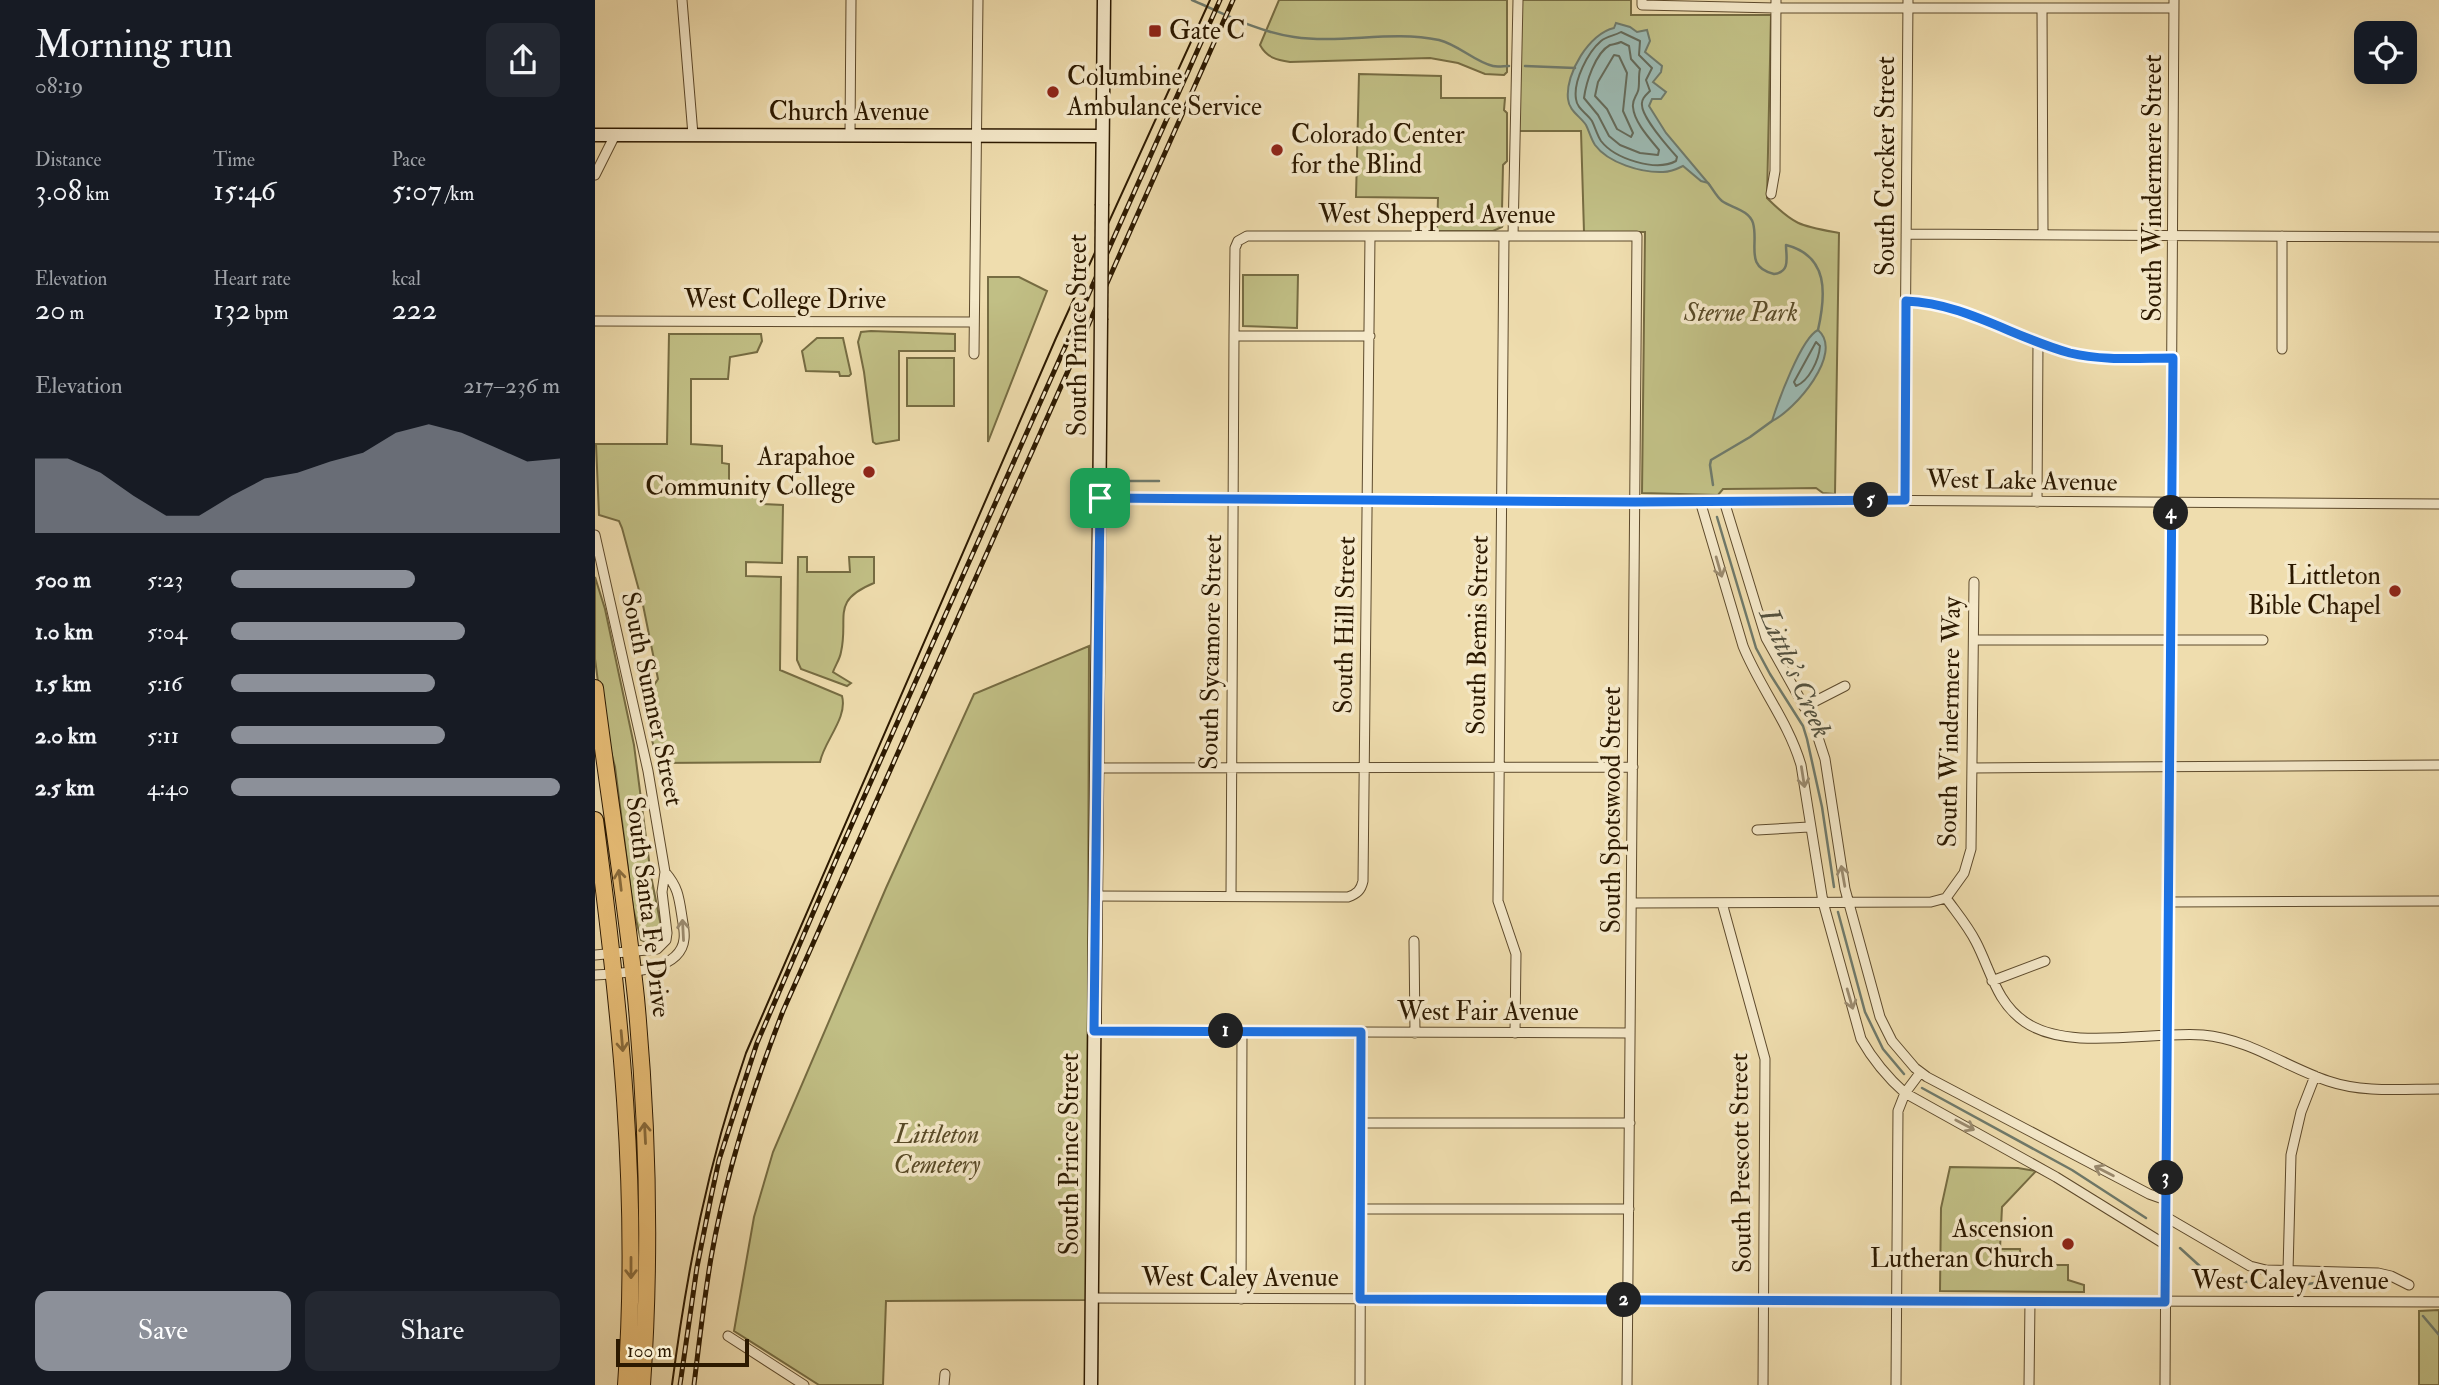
<!DOCTYPE html>
<html lang="en">
<head>
<meta charset="utf-8">
<style>
  :root { --surface:#171b24; --page:#242831; --text:#f1f3f6; --muted:#9ea1a6; --accent:#8c9099 }
  body { margin:0; font-family:"IM FELL Double Pica",serif; background:var(--page); color:var(--text); height:100vh; display:flex; flex-direction:column; font-size:26px; white-space:nowrap }
  * { box-sizing:border-box; margin:0 }
  p { font-size:23px; color:var(--muted) }
  .icon { flex:none; width:38px; height:38px; fill:none; stroke:currentColor; stroke-width:2; stroke-linecap:round; stroke-linejoin:round }
  .map { position:relative; flex:1; overflow:hidden }
  .details { display:flex; flex-direction:column; background:var(--surface); width:595px }
  .details>* { flex:none }
  .controls { position:absolute; left:1759px; top:21px; display:grid; gap:14px }
  .controls a { display:grid; place-items:center; width:63px; height:63px; border-radius:14px; background:var(--surface); box-shadow:0 7px 28px #0002; font-size:35px }
  .scale { position:absolute; left:21px; bottom:18px; width:133px; box-sizing:border-box; padding-left:7px; border:4px solid #2c1900; border-top:0; font-size:19px; line-height:24px; white-space:nowrap; color:#2c1900; -webkit-text-stroke:5px #f5e9ca; paint-order:stroke }
  .pin { position:absolute; display:grid; place-items:center; width:60px; height:60px; color:#fff; margin:-30px; border-radius:14px; box-shadow:0 4px 10px #0006 }
  .km { position:absolute; width:35px; height:35px; margin:-18px; border-radius:50%; background:#222; color:#fff; font-size:19px; line-height:35px; text-align:center }
  .round { display:grid; place-items:center; flex:none; width:74px; height:74px; border-radius:14px; background:var(--page) }
  .overview { display:flex; align-items:center; justify-content:space-between; height:119px; padding:0 35px }
  h1 { font-size:38px; font-weight:600; line-height:52px }
  .figures { display:grid; grid-template-columns:repeat(3,1fr); gap:10px; height:119px; padding:7px 35px }
  .figures div { display:grid; align-content:center }
  .figures b { font-size:30px; font-weight:600 }
  .figures small { font-size:19px; font-weight:400 }
  .figures p { font-size:19px }
  .chart { height:196px; padding:14px 35px }
  .chart p { display:flex; justify-content:space-between }
  .chart svg { width:100%; height:126px; margin-top:7px; fill:var(--accent); opacity:.7 }
  .action { display:flex; gap:14px; margin-top:auto; padding:14px 35px }
  .action a { flex:1; height:80px; border-radius:14px; background:var(--accent); color:#fff; font-size:28px; font-weight:600; line-height:80px; text-align:center }
  .action a+a { background:var(--page); color:var(--text) }
  ul { padding:0 35px; list-style:none; font-size:23px }
  li { display:grid; grid-template-columns:112px 84px 1fr; align-items:center; height:52px }
  li i { height:18px; border-radius:9px; background:var(--accent) }
  main { display:flex; flex:1; min-height:0 }
  .map>svg:first-child { display:block }
  .green { fill:#c1bf85; stroke:#766c42; stroke-width:2 }
  .water { fill:#9cbab3; stroke:#6f7a6b; stroke-width:2 }
  .lines { fill:none; stroke-linecap:round; stroke-linejoin:round }
  .shore { stroke:#646a5a; stroke-width:2 }
  .stream { stroke:#6f7a6b; stroke-width:2.5 }
  .street-casing { stroke:#5d4a2c; stroke-width:11 }
  .secondary-casing { stroke:#2c1900; stroke-width:15 }
  .highway-casing { stroke:#2c1900; stroke-width:18 }
  .street { stroke:#f5e9ca; stroke-width:9 }
  .secondary { stroke:#f5e9ca; stroke-width:12 }
  .highway { stroke:#e8be77; stroke-width:16 }
  .tram { stroke:#2c1900; stroke-width:2 }
  .rail-casing { stroke:#2c1900; stroke-width:5 }
  .rail { stroke:#f5e9ca; stroke-width:2.5; stroke-dasharray:8; stroke-linecap:butt }
  .secondary-bridge-casing { stroke:#2c1900; stroke-width:15; stroke-linecap:butt }
  .secondary-bridge { stroke:#f5e9ca; stroke-width:12 }
  .oneway { stroke:#9b8b6f }
  .oneway2 { stroke:#8a6c3c }
  .route-casing { stroke:#fff; stroke-width:14 }
  .route { stroke:#1a73e8; stroke-width:9 }
  .poi-dot { fill:#8f2418; stroke:#f5e9ca; stroke-width:2.5 }
  .labels { text-anchor:middle; dominant-baseline:central; stroke-width:7; stroke-linejoin:round; paint-order:stroke }
  .poi-label { font-size:26px; fill:#2c1900; stroke:#f5e9ca; text-anchor:start }
  .street-label { font-size:26px; fill:#2c1900; stroke:#f5e9ca }
  .park-label { font-size:26px; font-style:italic; fill:#594b28; stroke:#f5e9ca }
  .water-label { font-size:28px; font-style:italic; fill:#53513f; stroke:#f5e9ca }
</style>
</head>
<body>
<main>
<section class="details">
<div class="overview"><div><h1>Morning run</h1><p>08:19</p></div><a class="round"><svg class="icon" aria-label="share" viewBox="0 0 24 24"><path d="M12 15V3M7 8l5-5 5 5M5 13v7h14v-7"/></svg></a></div>
<div class="figures">
<div><p>Distance</p><b>3.08<small> km</small></b></div>
<div><p>Time</p><b>15:46</b></div>
<div><p>Pace</p><b>5:07<small> /km</small></b></div>
</div>
<div class="figures">
<div><p>Elevation</p><b>20<small> m</small></b></div>
<div><p>Heart rate</p><b>132<small> bpm</small></b></div>
<div><p>kcal</p><b>222</b></div>
</div>
<div class="chart"><p><span>Elevation</span>217–236 m</p>
<svg viewBox="0 0 160 44" preserveAspectRatio="none"><path d="M0 44V18L10 18L20 23L30 31L40 38L50 38L60 31L70 25L80 23L90 19L100 16L110 9L120 6L130 9L140 14L150 19L160 18V44z"/></svg>
</div>
<ul>
<li><b>500 m</b>5:23<i style="width:56%"></i></li>
<li><b>1.0 km</b>5:04<i style="width:71%"></i></li>
<li><b>1.5 km</b>5:16<i style="width:62%"></i></li>
<li><b>2.0 km</b>5:11<i style="width:65%"></i></li>
<li><b>2.5 km</b>4:40<i style="width:100%"></i></li>
</ul>
<div class="action"><a>Save</a><a>Share</a></div>
</section>
<div class="map">
<svg width="1844" height="1385" viewBox="0 0 1844 1385">
  <rect width="100%" height="100%" fill="#efddae"/>
  <filter id="stains"><feTurbulence type="fractalNoise" baseFrequency=".00286" numOctaves="4"/><feColorMatrix values="0 0 0 0 .2 0 0 0 0 .09 0 0 0 0 .02 0 0 0 .5 -.17"/></filter>
  <radialGradient id="worn" r=".72"><stop offset=".6" stop-color="#630" stop-opacity="0"/><stop offset="1" stop-color="#630" stop-opacity=".3"/></radialGradient>
  <path class="green" d="M684,0H912V72L909,75L890,74L863,63L835,58L695,62C682,60 672,58 665,45Z
    M923,0H1036V15H1176L1172,198C1200,226 1206,226 1244,233L1240,494L1228,493L1221,488L1128,489L1123,495L1047,493L1050,232H989L986,131H922Z
    M764,74L846,76V98H910L909,110L912,113V161L908,165L907,210L911,217L907,227L898,231H842L843,198L761,197Z
    M648,275H703L702,328L648,326Z
    M393,277H424L452,291L393,442Z
    M276,331L360,334V351H304V440L281,444L278,442L269,372L263,342L266,332Z
    M74,334H166L167,341L162,352L135,357L133,379H96V444L127,446V463L134,464V490L168,491V504L188,505L187,563L151,562V576L186,577L185,670L247,696C253,718 229,741 225,762L63,763L47,702C50,693 58,688 63,679L48,605L27,528L24,521L4,515L1,444H72Z
    M222,338H248L256,374L254,376H245L244,372L211,371L207,351Z
    M312,358H359V406H312Z
    M203,557H212V572H255L254,557H279V583C235,601 254,617 246,652C245,659 240,666 238,672L256,683L252,686L206,669L202,660Z
    M0,577L10,609L39,745L56,876L67,931C64,943 56,946 46,940L38,908L20,767L8,721L0,659Z
    M494,646L492,1300L291,1301L288,1385H224L139,1331L159,1217L178,1152L291,888L379,694Z
    M1355,1167L1423,1168L1441,1171L1407,1207L1405,1249H1425L1426,1265H1473V1280L1489,1285V1292L1345,1291L1346,1208Z
    M1844,1310V1385H1824V1311Z"/>
  <path class="water" d="M1021,23L1035,27L1042,32L1052,30L1055,41L1050,52L1067,66L1066,72L1058,82L1071,92L1066,99H1057L1054,106L1071,133L1113,183L1106,181L1088,166C1082,169 1075,172 1068,172C1047,173 1013,163 1000,145C996,139 994,131 991,125C985,116 974,111 973,99C970,73 995,33 1019,28Z
    M1223,330C1250,353 1199,411 1177,421C1183,402 1206,338 1223,330Z"/>
  <g class="lines">
    <path class="shore" d="M1026,32L1045,41L1044,55L1057,68L1051,80L1055,91C1051,95 1046,99 1047,105C1047,117 1073,147 1082,157L1081,161C1061,172 1020,159 1006,141C1002,135 1000,127 997,121C992,113 982,109 981,99C978,81 993,52 1006,41C1012,36 1019,36 1026,32Z
      M1026,42L1034,46L1036,59L1045,69C1043,76 1045,85 1043,91C1041,97 1037,100 1038,107C1039,122 1055,139 1064,150L1063,155L1045,153L1025,145L1014,136L1003,115L989,98C991,83 1000,53 1015,45C1018,44 1022,44 1026,42Z
      M1019,55L1024,56L1032,73L1028,111L1038,133L1036,137L1022,129L1012,109L1000,96L1003,82Z
      M1221,342L1225,346C1224,360 1214,381 1201,386L1199,382Z"/>
    <path class="stream" d="M597,0C630,14 663,32 699,37C747,44 796,30 844,40C864,45 880,62 898,66C902,67 909,66 914,66
      M930,66L980,68
      M1113,183C1118,189 1121,196 1127,201C1137,208 1154,210 1158,223C1164,244 1149,267 1179,274C1196,272 1191,257 1191,245C1234,256 1231,294 1223,330
      M522,476L533,481H564
      M1118,485L1115,465L1116,460L1155,437L1177,421
      M1122,517L1161,648L1175,674L1208,726L1212,739L1227,807L1239,887
      M1243,912L1270,1012L1288,1049L1309,1074
      M1327,1088L1477,1170L1551,1218
      M1585,1248L1608,1269L1619,1275L1672,1286L1683,1285L1696,1287L1719,1283L1739,1287L1773,1285L1787,1287
      M1828,1316L1844,1335"/>
    <defs>
      <path id="street" d="M87,0L98,135
        M1047,0V5L1181,8H1579
        M1447,8L1448,233
        M255,135L256,0
        M0,175L20,135
        M1176,194L1180,171L1181,0
        M1311,234L1844,237
        M909,236L903,901L921,954L920,1033
        M918,236L923,0
        M1687,236V349
        M1311,301C1370,303 1419,338 1475,353C1508,361 1544,358 1578,358
        M0,321L379,322
        M639,336H775
        M379,354L383,0
        M505,498L1040,502L1233,500L1844,504
        M1105,501L1148,646C1165,688 1193,721 1206,765L1228,902L1266,1039C1278,1060 1292,1077 1310,1093L1461,1177L1571,1245
        M1129,501L1171,638L1218,722L1230,759L1250,889L1285,1017L1297,1041L1320,1068L1332,1077L1554,1194L1571,1200
        M1309,501L1313,0
        M1442,502L1443,341
        M0,535L53,771L70,872L67,892L72,933L71,940L62,949L0,955
        M1379,640H1668
        M1209,707L1250,686
        M502,768L1038,767
        M1377,768L1844,765
        M1162,830L1214,827
        M500,896L753,897C762,894 766,890 768,881L775,236
        M636,896L639,336L640,248L643,241L652,236H1042L1032,1385
        M1351,898C1361,912 1373,926 1381,942C1396,971 1401,1002 1430,1022C1473,1052 1557,1031 1608,1035C1654,1039 1691,1067 1733,1081C1768,1093 1807,1089 1844,1089
        M1351,898L1369,873L1376,849L1379,582
        M1573,902L1844,901
        M1037,903L1336,902L1351,898
        M1127,903L1170,1059L1168,1385
        M819,941L820,1033
        M0,975C26,973 86,973 89,939C90,932 88,924 87,917C84,897 83,887 70,872
        M1397,981L1450,961
        M499,1031L1035,1033
        M766,1123H1035
        M765,1209H1034
        M1571,1217L1655,1266L1671,1270L1783,1273L1796,1276L1814,1285
        M1693,1271L1696,1155L1706,1112L1720,1076
        M497,1298L1844,1302
        M646,1299L647,1031
        M133,1336L209,1385
        M349,1385L350,1374
        M765,1385L766,1032
        M1301,1385L1303,1111L1310,1093L1325,1073
        M1434,1385L1435,1301
        M1570,1385L1579,0"/>
      <path id="secondary" d="M0,135L507,136
        M507,204L509,0
        M496,1385L506,320"/>
      <path id="highway" d="M0,688C13,791 30,894 41,998C53,1127 56,1256 47,1385
        M0,820C25,1008 45,1195 31,1385"/>
    </defs>
    <use href="#street" class="street-casing"/>
    <use href="#secondary" class="secondary-casing"/>
    <use href="#highway" class="highway-casing"/>
    <use href="#street" class="street"/>
    <use href="#secondary" class="secondary"/>
    <use href="#highway" class="highway"/>
    <path class="tram" d="M77,1385C92,1270 113,1163 151,1053L461,338L615,0"/>
    <defs>
      <path id="rail" d="M85,1385L102,1267L116,1197L124,1160L162,1043L244,853L625,0
        M99,1385C104,1343 109,1300 116,1258C131,1173 157,1091 188,1011L638,0"/>
    </defs>
    <use href="#rail" class="rail-casing"/>
    <use href="#rail" class="rail"/>
    <defs>
      <path id="secondary-bridge" d="M506,320L507,204"/>
    </defs>
    <use href="#secondary-bridge" class="secondary-bridge-casing"/>
    <use href="#secondary-bridge" class="secondary-bridge"/>
  </g>
  <defs><path id="oneway-shaft" d="M-6 0H5M1.5-3L5.5 0L1.5 3" fill="none" stroke-width="1.6" stroke-linecap="round" stroke-linejoin="round" transform="scale(1.75)"/></defs>
  <g class="oneway">
    <use href="#oneway-shaft" transform="translate(1124 567) rotate(74)"/>
    <use href="#oneway-shaft" transform="translate(1208 777) rotate(81)"/>
    <use href="#oneway-shaft" transform="translate(1248 876) rotate(-100)"/>
    <use href="#oneway-shaft" transform="translate(88 930) rotate(-93)"/>
    <use href="#oneway-shaft" transform="translate(1255 999) rotate(74)"/>
    <use href="#oneway-shaft" transform="translate(1370 1125) rotate(28)"/>
    <use href="#oneway-shaft" transform="translate(1509 1171) rotate(-153)"/>
  </g>
  <g class="oneway2">
    <use href="#oneway-shaft" transform="translate(25 880) rotate(-97)"/>
    <use href="#oneway-shaft" transform="translate(27 1041) rotate(85)"/>
    <use href="#oneway-shaft" transform="translate(50 1133) rotate(-93)"/>
    <use href="#oneway-shaft" transform="translate(36 1268) rotate(90)"/>
  </g>
  <g class="lines">
    <defs>
      <path id="route" d="M1311,301C1370,303 1419,338 1475,353C1508,361 1544,358 1578,358L1570,1302L765,1299L766,1032L499,1031L505,498L1040,502L1310,500Z"/>
    </defs>
    <use href="#route" class="route-casing"/>
    <use href="#route" class="route"/>
  </g>
  <g class="poi-dot">
    <rect x="553" y="24" width="14" height="14" rx="3.5"/>
    <circle cx="458" cy="92" r="7"/>
    <circle cx="682" cy="150" r="7"/>
    <circle cx="274" cy="472" r="7"/>
    <circle cx="1800" cy="591" r="7"/>
    <circle cx="1473" cy="1244" r="7"/>
  </g>
  <g class="labels">
    <g class="poi-label">
      <text x="574" y="31">Gate C</text>
      <text x="472" y="77">Columbine<tspan x="472" dy="30">Ambulance Service</tspan></text>
      <text x="696" y="135">Colorado Center<tspan x="696" dy="30">for the Blind</tspan></text>
      <text x="260" y="457" text-anchor="end">Arapahoe<tspan x="260" dy="30">Community College</tspan></text>
      <text x="1786" y="576" text-anchor="end">Littleton<tspan x="1786" dy="30">Bible Chapel</tspan></text>
      <text x="1459" y="1229" text-anchor="end">Ascension<tspan x="1459" dy="30">Lutheran Church</tspan></text>
    </g>
    <g class="street-label">
      <text x="254" y="112">Church Avenue</text>
      <text transform="translate(1291 166) rotate(-90)">South Crocker Street</text>
      <text transform="translate(1558 188) rotate(-90)">South Windermere Street</text>
      <text x="842" y="215">West Shepperd Avenue</text>
      <text x="190" y="300">West College Drive</text>
      <text transform="translate(483 335) rotate(-90)">South Prince Street</text>
      <text transform="translate(1427 481) rotate(1)">West Lake Avenue</text>
      <text transform="translate(750 625) rotate(-89)">South Hill Street</text>
      <text transform="translate(883 635) rotate(-89)">South Bemis Street</text>
      <text transform="translate(616 652) rotate(-89)">South Sycamore Street</text>
      <text transform="translate(57 699) rotate(78)">South Sumner Street</text>
      <text transform="translate(1355 722) rotate(-89)">South Windermere Way</text>
      <text transform="translate(1017 810) rotate(-90)">South Spotswood Street</text>
      <text transform="translate(53 907) rotate(83)">South Santa Fe Drive</text>
      <text x="893" y="1012">West Fair Avenue</text>
      <text transform="translate(475 1154) rotate(-90)">South Prince Street</text>
      <text transform="translate(1146 1163) rotate(-91)">South Prescott Street</text>
      <text x="645" y="1278">West Caley Avenue</text>
      <text x="1695" y="1281">West Caley Avenue</text>
    </g>
    <g class="park-label">
      <text x="1146" y="313">Sterne Park</text>
      <text x="342" y="1135">Littleton<tspan x="342" dy="30">Cemetery</tspan></text>
    </g>
    <g class="water-label">
      <text transform="translate(1200 673) rotate(66)">Little's Creek</text>
    </g>
  </g>
  <rect width="100%" height="100%" filter="url(#stains)"/>
  <rect width="100%" height="100%" fill="url(#worn)"/>
</svg>
<div class="controls">
<a><svg class="icon" aria-label="locate" viewBox="0 0 24 24"><circle cx="12" cy="12" r="6"/><path d="M12 2v4M12 18v4M2 12h4M18 12h4"/></svg></a>
</div>
<div class="scale">100 m</div>
<div class="pin" style="left:505px;top:498px;background:#1e9e55"><svg class="icon" aria-label="arrive" viewBox="0 0 24 24"><path d="M6 21V4h12l-3 4 3 4H6"/></svg></div>
<b class="km" style="left:631px;top:1031px">1</b>
<b class="km" style="left:1029px;top:1300px">2</b>
<b class="km" style="left:1571px;top:1178px">3</b>
<b class="km" style="left:1576px;top:513px">4</b>
<b class="km" style="left:1276px;top:500px">5</b>
</div>
</main>
</body>
</html>
